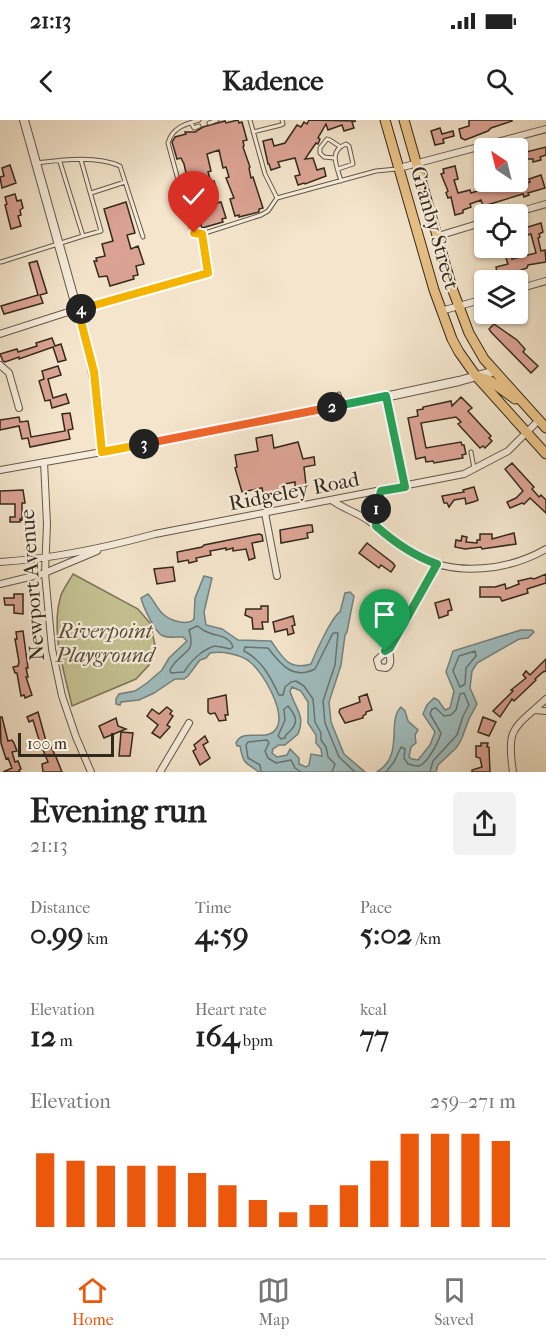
<!DOCTYPE html>
<html lang="en">
<head>
<meta charset="utf-8">
<style>
  :root { --surface:#fff; --page:#f2f2f2; --text:#222; --muted:#767676; --line:#e0e0e0; --accent:#ea580c }
  body { margin:0; font-family:"IM FELL French Canon",serif; background:var(--page); color:var(--text); height:100vh; display:flex; flex-direction:column; font-size:22px; white-space:nowrap }
  * { box-sizing:border-box; margin:0 }
  p { font-size:20px; color:var(--muted) }
  .icon { flex:none; width:33px; height:33px; fill:none; stroke:currentColor; stroke-width:2; stroke-linecap:round; stroke-linejoin:round }
  .map { position:relative; height:652px; overflow:hidden }
  .panel { display:flex; flex-direction:column; background:var(--surface); flex:1 }
  .panel>* { flex:none }
  .needle { width:39px; rotate:325deg }
  .tools { position:absolute; left:474px; top:18px; display:grid; gap:12px }
  .tools a { display:grid; place-items:center; width:54px; height:54px; border-radius:6px; background:var(--surface); box-shadow:0 2px 4px #0004; font-size:30px }
  .scale { position:absolute; left:18px; bottom:15px; width:96px; box-sizing:border-box; padding-left:6px; border:3px solid #32291d; border-top:0; font-size:16px; line-height:21px; white-space:nowrap; color:#32291d; -webkit-text-stroke:4px #f8eede; paint-order:stroke }
  .pin { position:absolute; display:grid; place-items:center; width:51px; height:51px; color:#fff; margin:-62px -26px; border-radius:50% 50% 50% 0; rotate:-45deg; box-shadow:0 0 6px #0007 }
  .pin .icon { rotate:45deg }
  .km { position:absolute; width:30px; height:30px; margin:-15px; border-radius:50%; background:#222; color:#fff; font-size:16px; line-height:30px; text-align:center }
  .round { display:grid; place-items:center; flex:none; width:63px; height:63px; border-radius:6px; background:var(--page) }
  .head { display:flex; align-items:center; justify-content:space-between; height:102px; padding:0 30px }
  h1 { font-size:33px; font-weight:800; line-height:45px }
  .metrics { display:grid; grid-template-columns:repeat(3,1fr); gap:9px; height:102px; padding:6px 30px }
  .metrics div { display:grid; align-content:center }
  .metrics b { font-size:30px; font-weight:800 }
  .metrics small { font-size:16px; font-weight:400 }
  .metrics p { font-size:16px }
  .chart { height:168px; padding:12px 30px }
  .chart p { display:flex; justify-content:space-between }
  .chart svg { width:100%; height:108px; margin-top:6px; stroke:var(--accent); stroke-width:6 }
  .status { display:flex; justify-content:space-between; align-items:center; height:42px; padding:0 30px; background:var(--surface); direction:ltr }
  .status svg { height:16px; fill:currentColor }
  header { display:flex; justify-content:space-between; align-items:center; height:78px; padding:0 30px; background:var(--surface); font-size:27px; font-weight:800 }
  .tabs { display:flex; justify-content:space-around; align-items:center; height:84px; border-top:2px solid var(--line); background:var(--surface); font-size:16px; color:var(--muted) }
  .tabs a { display:grid; justify-items:center; gap:3px }
  .tabs .current { color:var(--accent) }
  .map>svg:first-child { display:block }
  .green { fill:#c4c292; stroke:#7b7658; stroke-width:1.5 }
  .water { fill:#9fbdbf; stroke:#73827e; stroke-width:1.5; fill-rule:evenodd }
  .lines { fill:none; stroke-linecap:round; stroke-linejoin:round }
  .shore { stroke:#68736e; stroke-width:1.5 }
  .building { fill:#dca394; stroke:#32291d; stroke-width:1.5 }
  .service-casing { stroke:#625849; stroke-width:5 }
  .minor-casing { stroke:#625849; stroke-width:8 }
  .tertiary-casing { stroke:#625849; stroke-width:10 }
  .primary-casing { stroke:#32291d; stroke-width:11 }
  .service { stroke:#f8eede; stroke-width:3 }
  .minor { stroke:#f8eede; stroke-width:6 }
  .tertiary { stroke:#f8eede; stroke-width:8 }
  .primary { stroke:#eac286; stroke-width:9 }
  .split-1-casing { stroke:#fff; stroke-width:12 }
  .split-2-casing { stroke:#fff; stroke-width:12 }
  .split-3-casing { stroke:#fff; stroke-width:12 }
  .split-4-casing { stroke:#fff; stroke-width:12 }
  .split-5-casing { stroke:#fff; stroke-width:12 }
  .split-1 { stroke:#22a559; stroke-width:8 }
  .split-2 { stroke:#22a559; stroke-width:8 }
  .split-3 { stroke:#f0652b; stroke-width:8 }
  .split-4 { stroke:#f5b400; stroke-width:8 }
  .split-5 { stroke:#f5b400; stroke-width:8 }
  .labels { text-anchor:middle; dominant-baseline:central; stroke-width:4.5; stroke-linejoin:round; paint-order:stroke }
  .street-label { font-size:21px; fill:#32291d; stroke:#f8eede }
  .park-label { font-size:21px; font-style:italic; fill:#564f3a; stroke:#f8eede }
</style>
</head>
<body>
<div class="status"><b>21:13</b><svg viewBox="0 0 49 12"><path d="M0 12V9h3v3zM5 12V6h3v6zM10 12V3h3v9zM15 12V0h3v12zM26 1h20v11H26zM47 4h2v5h-2z"/></svg></div>
<header><svg class="icon" aria-label="back" viewBox="0 0 24 24"><path d="M15 5l-7 7 7 7"/></svg>Kadence<svg class="icon" aria-label="search" viewBox="0 0 24 24"><circle cx="10" cy="10" r="6"/><path d="M15 15l6 6"/></svg></header>
<div class="map">
<svg width="546" height="652" viewBox="0 0 546 652">
  <rect width="100%" height="100%" fill="#f4e5cc"/>
  <filter id="stains"><feTurbulence type="fractalNoise" baseFrequency=".00333" numOctaves="4"/><feColorMatrix values="0 0 0 0 .2 0 0 0 0 .09 0 0 0 0 .02 0 0 0 .5 -.17"/></filter>
  <radialGradient id="worn" r=".72"><stop offset=".6" stop-color="#630" stop-opacity="0"/><stop offset="1" stop-color="#630" stop-opacity=".3"/></radialGradient>
  <path class="green" d="M73,454L138,489L150,503L155,525L149,545L136,559L72,586C64,551 50,510 61,475C64,468 69,461 73,454Z"/>
  <path class="water" d="M204,456L212,458L204,492L206,505L222,509L238,520L271,521C283,538 289,551 311,544C315,534 332,496 340,492L345,473L350,472L354,476L347,512L345,515L341,545L329,582L331,602L344,634L365,652H259C245,642 243,644 240,626H237L236,623C242,607 266,623 276,609C287,593 263,552 250,542C241,534 221,531 210,533L206,538L200,540L188,556L184,559H175L154,573L139,580L121,582L120,585L116,584V579L119,574L135,571L147,563L162,550L169,538L187,521L183,517C177,517 169,518 163,516C155,513 143,486 141,478L148,474C154,480 157,489 163,494C170,501 188,506 194,499L195,478ZM292,567L301,571L308,582V603L316,615V623L321,629L322,636L311,634L309,645L306,647L299,644V638L290,629L287,635L277,637L272,633L273,629L279,625H285L298,614C306,595 295,589 290,571Z
    M521,510H532L534,512L528,518L519,519L477,543L472,551L470,568L477,584L469,599L462,618L457,627L438,645L436,652H377C405,635 386,602 401,587L405,591L408,601L418,610L415,615L416,623L411,627L409,637L412,639L418,640L430,625L435,612L423,594L427,585L434,578L438,580L445,590L450,588L454,571L446,552L453,531Z"/>
  <g class="lines">
    <path class="shore" d="M197,506C200,507 202,510 205,511C215,517 229,514 233,527L230,529C214,525 215,524 201,533C193,539 189,544 184,552L171,553L170,550C180,530 197,536 189,510Z
      M475,531L476,536L466,548L465,564L460,567L453,551L459,536Z
      M288,586C297,597 299,603 288,613C281,620 290,616 281,619L278,616L285,600L284,589Z
      M261,652L260,645L248,638L246,625L248,622L267,620L269,623L265,631L268,638L276,643L291,640L295,648L301,652
      M332,652L335,644L328,637L326,627L321,620V613L315,602L313,579L304,566L296,561L291,562L285,567L283,575H279C271,558 262,540 244,531L245,527L268,528C281,545 293,560 315,549L333,513H338L335,545L323,581L325,603L339,637L355,652
      M386,652L394,642L401,627L405,629L404,638L408,644C411,645 415,646 419,646C427,644 439,621 441,613L430,594L432,589L436,588L444,596L451,595L456,590L460,574L464,573L469,585L463,596L457,615L433,641L430,652"/>
  </g>
  <path class="building" d="M238,0L239,3L242,2L247,20L243,21L244,26L243,27L250,47L249,48L251,58L253,57L263,88L259,89V92L239,97V95L235,96L230,79L234,78L226,58L229,57L226,47L223,48L219,30L207,34L211,51L208,52L211,62L214,61L217,70L214,71L217,83L221,82L226,98L222,99L223,102L202,108L201,105L198,106L184,44L181,38L177,39L172,22L175,17L186,14L185,12H195L203,7L225,1L226,3Z
    M309,0L356,1L352,2L354,8L344,11L342,5L328,10L326,4L318,18L320,19L318,24L316,23L305,39L313,38L317,50L324,48L326,56L305,64L304,63L298,65L295,56L300,55L295,38L278,42L280,47L271,50L269,44H268L263,21L272,19L274,26L285,23L297,5L301,7L304,2L307,4Z
    M469,0H512V1L491,8L488,11L465,20L461,18L459,9L469,6Z
    M440,8L442,14L453,11L454,16L443,19L444,23L435,25L431,11Z
    M546,27V35L540,37L541,40L533,42V39H528L518,42V34Z
    M10,45L16,63L2,68L0,57L4,56L2,48Z
    M455,46L458,59L454,60L458,73L470,70L471,73L490,67L488,63L495,62H497L499,68L508,65L509,68L530,62L529,59L541,55L545,68L528,73L529,75L524,77L523,74L487,85L483,86L481,80L470,84L471,87L463,90V93L455,95L451,77L448,78L446,73L448,71L441,54L444,53L443,49Z
    M15,74L17,81L21,80L23,88L20,90L21,95L18,96L21,106L11,109L5,85L7,84L5,77Z
    M126,82L135,113L127,115L131,129L138,126L144,144L136,146L138,155L133,156L134,159L110,166L107,156L99,157L94,141H97L96,138L105,136L102,124L113,121L104,89Z
    M541,103L543,112L539,114L540,117L538,118L541,131L545,130L546,142L528,145L527,148L504,156L503,152L497,153L496,147L508,144L505,135L511,133L512,139L536,133L531,114L518,118V110Z
    M37,141L47,173L40,175L43,183L4,194L1,186L38,175L29,143Z
    M494,204L517,220L525,229L523,232L538,246L531,253L491,212L489,209Z
    M52,218L55,226L61,224L66,240L58,242L53,227L19,239V237L5,242L3,241L0,234L17,229L18,232L37,226L36,223Z
    M58,246L61,255L48,259L53,278L66,274L69,283L52,288L50,280L45,281L39,261L44,259L42,251Z
    M461,277L472,288L468,291L491,316L489,318L492,321L485,328L483,326L480,328L458,304L461,302L456,297L421,303L426,328L461,322L462,325H464L466,334L462,335L463,338L434,343L433,341L426,342L425,337L416,339L408,298L418,296L417,290L423,289V287L451,281L452,286Z
    M70,293L73,309L68,310L70,319L30,327L28,318L22,319L19,306L0,310V300L19,297L20,302L28,301L31,317L65,311L62,294Z
    M272,315L274,328L298,322L303,339L314,337L315,345L304,347L306,365L295,367V362L284,364L285,373L264,377L262,368L242,372L235,348L237,347L235,335L258,331L256,318Z
    M512,343L534,367L532,369L539,377L541,375L546,380V393L530,378L524,384L522,383L510,388L507,382L516,378L523,371L505,349Z
    M474,367L478,380L476,381L466,384L465,378L454,380L449,387L447,383H444L442,376L464,372L463,370Z
    M23,370L25,383H22V400L20,399V402H10V397H15V384H0V371Z
    M308,405H312L313,412L307,413L308,418L281,423L280,410Z
    M514,413L516,424L482,429L481,427L465,429L455,427L456,420L461,421L462,416L467,417L466,422L477,423V420H480V414H492V419Z
    M259,414L262,415L263,421L252,423L255,438L249,440L246,429L233,431V428L226,430V428L210,431L211,435L196,438L197,441L189,443L188,440L178,442L177,432L202,427L204,425Z
    M367,423L393,443L395,446L391,452L381,445L379,448L359,433Z
    M173,447L175,461L157,464L154,449Z
    M546,454V463L527,469L528,473L502,481L500,477H480V467H495L505,464L506,469L519,464L518,461L531,458L534,459Z
    M14,474H23V494L14,493V485H5L4,478H14Z
    M449,479L452,490L448,491V495L439,498L435,483Z
    M261,486H268V502H262L263,509H253L252,498L245,495L246,489H261Z
    M293,496L295,505L292,506L294,513L288,515L287,509L275,512L273,502Z
    M23,511L28,548H26L28,557H26L32,575L25,578L24,575L21,576L17,553H15L13,547L18,546L19,542L15,519H17L16,512Z
    M546,539V551L543,552L535,559L536,560L514,581L512,579L500,597L493,591L513,571L511,570L526,558L523,555L526,551L530,555Z
    M367,574L372,590L366,592V594L363,596V598L345,603L339,592L340,589L360,582L359,577Z
    M226,575L228,595H225L226,600L219,601L215,593L210,594L208,592V579Z
    M167,587L172,591L170,594L173,596L167,605L170,607L160,618L152,613L158,605L147,596L152,589L159,594Z
    M38,592L46,621L40,623L33,600L29,602L27,597Z
    M0,597H2L8,621L12,620L14,623L17,631L12,632L15,642L18,641L21,649L19,650L20,652H3L12,648L8,638L6,639L1,623Z
    M483,597L496,602L489,616L478,612Z
    M116,598L118,606L126,609L104,618L99,606Z
    M121,612L133,613L130,636H119Z
    M205,616L208,622L203,625L210,638L200,645L193,631L196,629L194,625Z
    M481,623H488L487,627H489L490,652H472V650L482,647L480,638L476,637V626H481Z
    M51,627L56,637L62,652H43L42,644L48,642L43,630Z"/>
  <g class="lines">
    <defs>
      <path id="service" d="M199,0C185,4 172,8 168,23L192,111L197,114H202
        M250,0L265,54L277,78L376,51L397,49
        M191,3L194,8L199,6
        M209,3L217,0
        M253,12L281,5L283,4L282,0
        M334,38L324,37L320,33V28L327,19L330,20L339,26
        M81,40L101,111L83,116
        M36,43C61,40 96,35 120,46L143,117
        M338,49L353,44L349,26L346,24C328,31 337,46 341,61
        M91,73L125,62
        M1,142L83,116L60,42
        M208,151L202,114L261,95L268,91L277,78
        M339,274L341,284
        M387,277L405,365
        M471,332L474,348"/>
      <path id="minor" d="M399,48L546,9
        M511,94L546,84
        M438,116L484,102
        M518,169L546,161
        M441,191L484,179
        M0,214L65,193L208,153
        M0,245L9,253L19,288
        M44,342L47,404L45,453L52,529L62,576L76,617L91,652
        M0,350L102,332
        M333,381C344,389 358,393 369,401C386,413 400,426 418,436C456,457 510,450 546,429
        M265,393L277,456
        M376,406V388L381,371
        M0,442C53,439 104,428 155,414L464,354L508,331L539,300
        M0,464L42,454L97,431
        M390,528L437,444
        M390,528C388,537 394,543 386,548L379,547L377,540Z
        M535,590L546,591
        M160,652L189,603
        M513,652C506,606 514,609 546,579"/>
      <path id="tertiary" d="M24,0L90,236L98,283L102,332L394,275L459,261L495,251"/>
      <path id="primary" d="M385,0L434,170L452,219L459,232L476,256L546,334
        M404,0L452,168L469,213L484,239L546,308
        M476,256L489,260L515,279"/>
    </defs>
    <use href="#service" class="service-casing"/>
    <use href="#minor" class="minor-casing"/>
    <use href="#tertiary" class="tertiary-casing"/>
    <use href="#primary" class="primary-casing"/>
    <use href="#service" class="service"/>
    <use href="#minor" class="minor"/>
    <use href="#tertiary" class="tertiary"/>
    <use href="#primary" class="primary"/>
  </g>
  <g class="lines">
    <defs>
      <path id="split-1" d="M376,389V406C394,422 414,436 437,444L390,528L385,531"/>
      <path id="split-2" d="M332,287L386,276L405,367L381,371L376,389"/>
      <path id="split-3" d="M144,324L332,287"/>
      <path id="split-4" d="M81,189L78,190L94,252L102,332L144,324"/>
      <path id="split-5" d="M81,189L208,153L202,114L194,113"/>
    </defs>
    <use href="#split-1" class="split-1-casing"/>
    <use href="#split-2" class="split-2-casing"/>
    <use href="#split-3" class="split-3-casing"/>
    <use href="#split-4" class="split-4-casing"/>
    <use href="#split-5" class="split-5-casing"/>
    <use href="#split-1" class="split-1"/>
    <use href="#split-2" class="split-2"/>
    <use href="#split-3" class="split-3"/>
    <use href="#split-4" class="split-4"/>
    <use href="#split-5" class="split-5"/>
  </g>
  <g class="labels">
    <g class="street-label">
      <text transform="translate(435 108) rotate(74)">Granby Street</text>
      <text transform="translate(294 371) rotate(-11)">Ridgeley Road</text>
      <text transform="translate(32 465) rotate(-94)">Newport Avenue</text>
    </g>
    <g class="park-label">
      <text x="105" y="511">Riverpoint<tspan x="105" dy="24">Playground</tspan></text>
    </g>
  </g>
  <rect width="100%" height="100%" filter="url(#stains)"/>
  <rect width="100%" height="100%" fill="url(#worn)"/>
</svg>
<div class="tools">
<a><svg class="needle" viewBox="-14 -14 28 28"><path d="M0-13l5 13h-10z" fill="#e53935"/><path d="M0 13l5-13h-10z" fill="#767676"/></svg></a>
<a><svg class="icon" aria-label="locate" viewBox="0 0 24 24"><circle cx="12" cy="12" r="6"/><path d="M12 2v4M12 18v4M2 12h4M18 12h4"/></svg></a>
<a><svg class="icon" aria-label="layers" viewBox="0 0 24 24"><path d="M12 4l9 5-9 5-9-5zM3 14l9 5 9-5"/></svg></a>
</div>
<div class="scale">100 m</div>
<div class="pin" style="left:385px;top:531px;background:#1e9e55"><svg class="icon" aria-label="arrive" viewBox="0 0 24 24"><path d="M6 21V4h12l-3 4 3 4H6"/></svg></div>
<div class="pin" style="left:194px;top:113px;background:#d93025"><svg class="icon" aria-label="check" viewBox="0 0 24 24"><path d="M5 12l5 5 9-10"/></svg></div>
<b class="km" style="left:376px;top:389px">1</b>
<b class="km" style="left:332px;top:287px">2</b>
<b class="km" style="left:144px;top:324px">3</b>
<b class="km" style="left:81px;top:189px">4</b>
</div>
<section class="panel">
<div class="head"><div><h1>Evening run</h1><p>21:13</p></div><a class="round"><svg class="icon" aria-label="share" viewBox="0 0 24 24"><path d="M12 15V3M7 8l5-5 5 5M5 13v7h14v-7"/></svg></a></div>
<div class="metrics">
<div><p>Distance</p><b>0.99<small> km</small></b></div>
<div><p>Time</p><b>4:59</b></div>
<div><p>Pace</p><b>5:02<small> /km</small></b></div>
</div>
<div class="metrics">
<div><p>Elevation</p><b>12<small> m</small></b></div>
<div><p>Heart rate</p><b>164<small> bpm</small></b></div>
<div><p>kcal</p><b>77</b></div>
</div>
<div class="chart"><p><span>Elevation</span>259–271 m</p>
<svg viewBox="0 0 160 44" preserveAspectRatio="none"><path d="M5 44V14M15 44V17M25 44V19M35 44V19M45 44V19M55 44V22M65 44V27M75 44V33M85 44V38M95 44V35M105 44V27M115 44V17M125 44V6M135 44V6M145 44V6M155 44V9"/></svg>
</div>
</section>
<nav class="tabs">
<a class="current"><svg class="icon" aria-label="home" viewBox="0 0 24 24"><path d="M3 11l9-7 9 7M6 9v11h12V9"/></svg>Home</a>
<a><svg class="icon" aria-label="map" viewBox="0 0 24 24"><path d="M3 6l6-2 6 2 6-2v14l-6 2-6-2-6 2zM9 4v14M15 6v14"/></svg>Map</a>
<a><svg class="icon" aria-label="saved" viewBox="0 0 24 24"><path d="M7 4h10v16l-5-4-5 4z"/></svg>Saved</a>
</nav>
</body>
</html>
